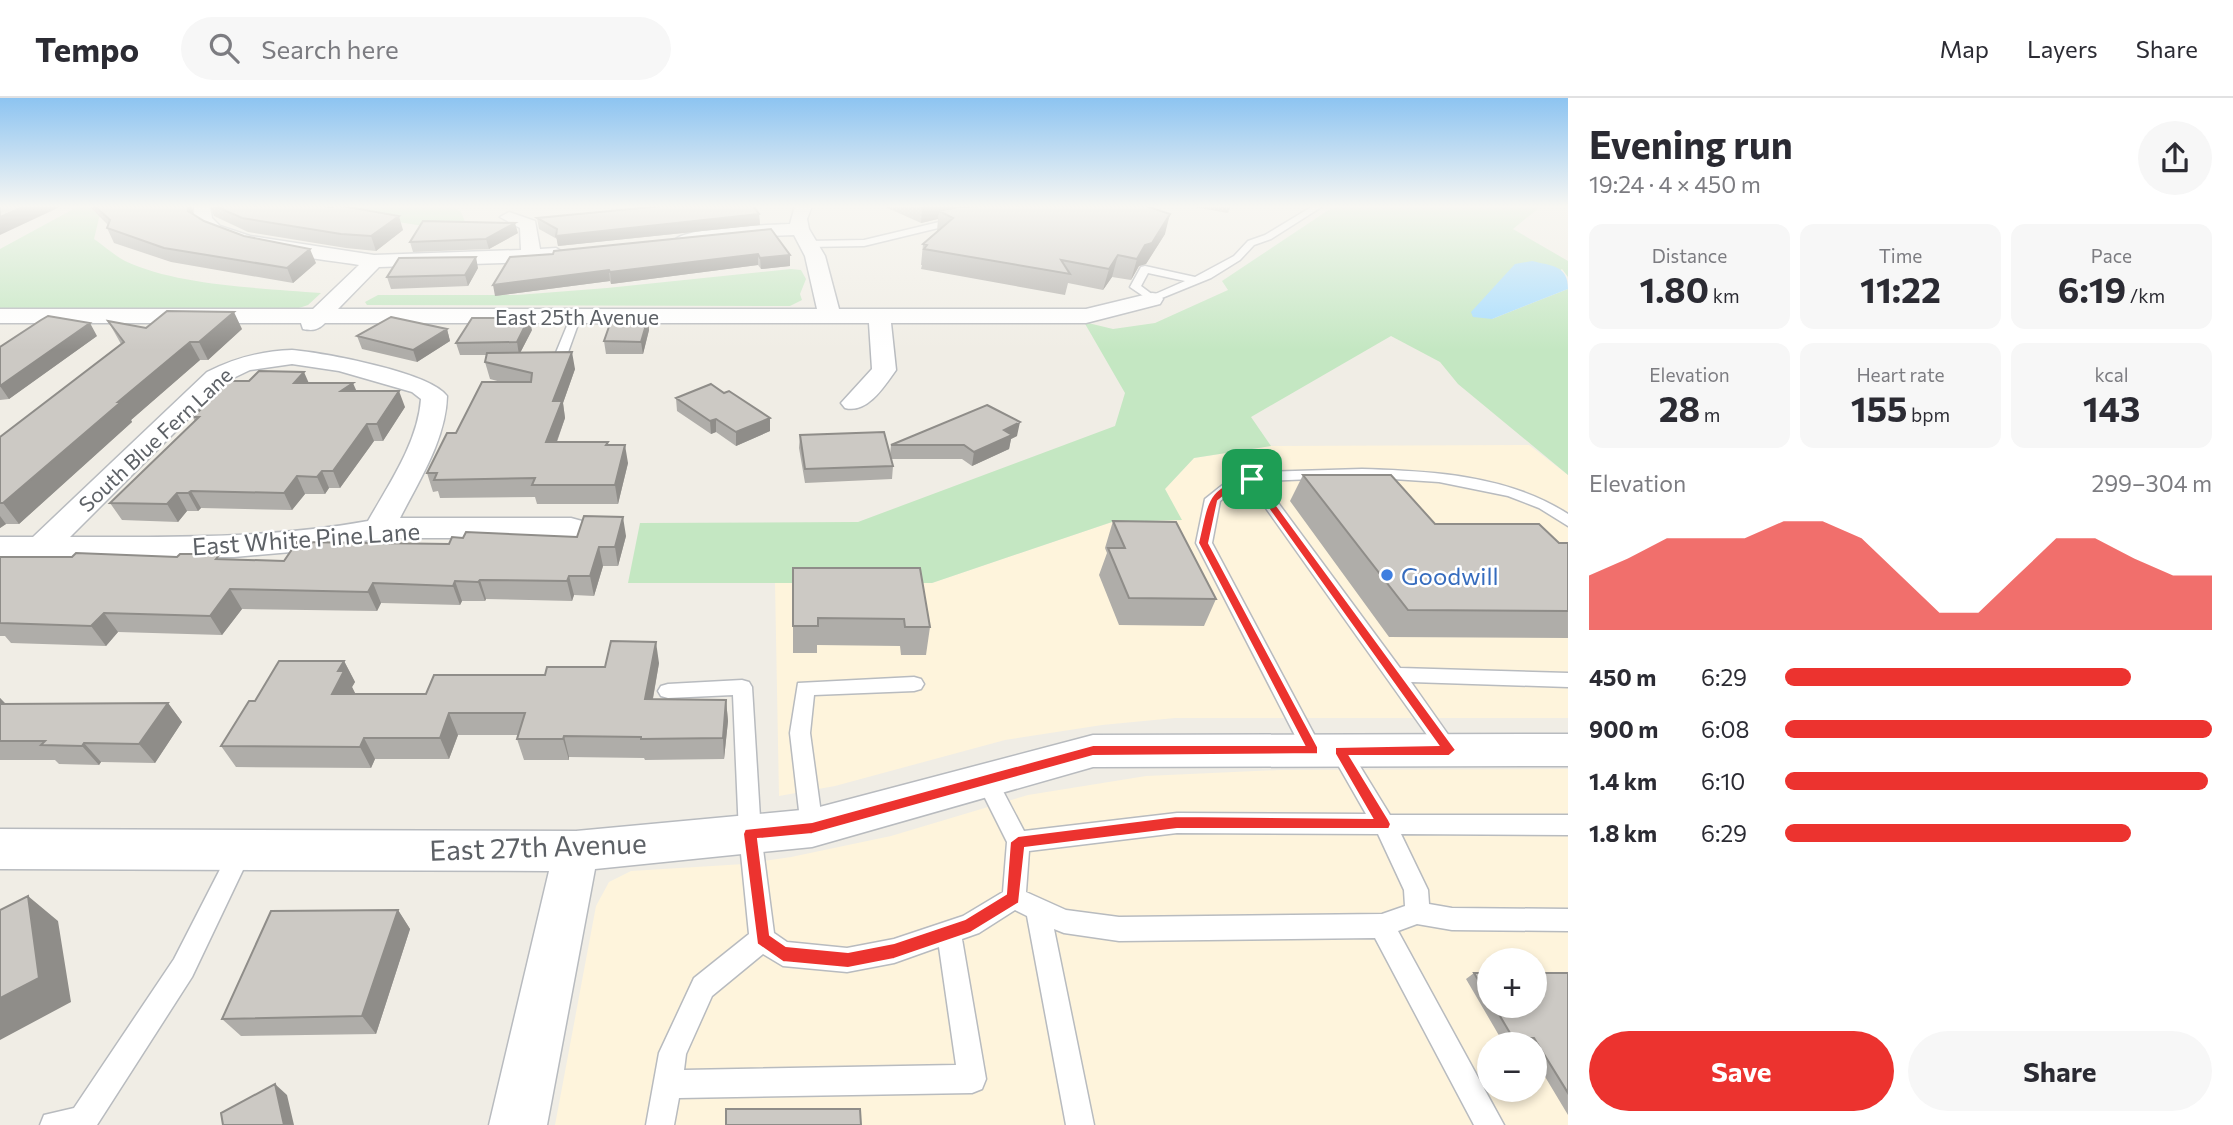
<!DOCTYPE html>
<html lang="en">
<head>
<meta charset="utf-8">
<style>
  :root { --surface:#fff; --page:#f7f7f7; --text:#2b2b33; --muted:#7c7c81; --line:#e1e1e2; --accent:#ec332f }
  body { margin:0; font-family:Commissioner,sans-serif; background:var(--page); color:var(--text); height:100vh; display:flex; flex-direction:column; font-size:26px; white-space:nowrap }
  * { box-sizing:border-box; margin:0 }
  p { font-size:23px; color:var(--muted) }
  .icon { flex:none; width:38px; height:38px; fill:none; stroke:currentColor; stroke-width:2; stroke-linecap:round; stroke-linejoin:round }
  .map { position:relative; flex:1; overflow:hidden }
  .sheet { display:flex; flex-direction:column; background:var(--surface); width:665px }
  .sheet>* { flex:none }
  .controls { position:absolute; left:1477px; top:850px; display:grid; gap:14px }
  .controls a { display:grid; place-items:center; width:70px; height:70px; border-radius:50%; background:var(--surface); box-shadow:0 4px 10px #0003; font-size:35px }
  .pin { position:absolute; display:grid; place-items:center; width:60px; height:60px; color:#fff; margin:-30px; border-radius:14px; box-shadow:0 4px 10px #0006 }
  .round { display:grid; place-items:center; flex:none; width:74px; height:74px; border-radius:37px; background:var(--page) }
  .summary { display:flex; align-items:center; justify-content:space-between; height:119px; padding:0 21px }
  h1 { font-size:38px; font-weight:700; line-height:52px }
  .figures { display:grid; grid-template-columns:repeat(3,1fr); gap:10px; height:119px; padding:7px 21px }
  .figures div { display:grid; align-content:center; border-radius:14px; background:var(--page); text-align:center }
  .figures b { font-size:35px; font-weight:700 }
  .figures small { font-size:19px; font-weight:400 }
  .figures p { font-size:19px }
  .chart { height:196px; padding:14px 21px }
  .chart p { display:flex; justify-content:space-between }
  .chart svg { width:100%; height:126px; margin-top:7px; fill:var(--accent); opacity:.7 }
  .action { display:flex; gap:14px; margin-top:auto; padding:14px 21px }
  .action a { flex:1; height:80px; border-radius:42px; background:var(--accent); color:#fff; font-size:28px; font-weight:700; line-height:80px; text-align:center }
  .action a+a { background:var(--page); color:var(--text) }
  ul { padding:0 21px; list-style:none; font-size:23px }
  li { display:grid; grid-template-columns:112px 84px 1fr; align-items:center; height:52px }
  li i { height:18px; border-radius:9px; background:var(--accent) }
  header { display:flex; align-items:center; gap:42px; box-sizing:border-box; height:98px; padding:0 35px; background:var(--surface); border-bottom:2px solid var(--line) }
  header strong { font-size:33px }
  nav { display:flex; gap:38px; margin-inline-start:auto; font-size:24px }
  .search { width:490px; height:63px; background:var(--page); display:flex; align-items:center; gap:18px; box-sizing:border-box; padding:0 24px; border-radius:38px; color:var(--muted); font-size:26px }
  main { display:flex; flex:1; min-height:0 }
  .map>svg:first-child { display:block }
  .commercial { fill:#fef4dc; fill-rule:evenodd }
  .green { fill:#c4e7c2 }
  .water { fill:#a6ddff }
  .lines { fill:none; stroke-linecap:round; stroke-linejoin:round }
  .lane-casing { stroke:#b8bbbf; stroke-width:3 }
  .street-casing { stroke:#b8bbbf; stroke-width:3 }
  .lane { fill:#fff; fill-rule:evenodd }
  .street { fill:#fff; fill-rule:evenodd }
  .wall { fill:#afada9 }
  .shaded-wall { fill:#8f8d89 }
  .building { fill:#ccc9c4; stroke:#8f8d89; stroke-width:2 }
  .route { fill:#ec332f; stroke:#fff; stroke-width:2; fill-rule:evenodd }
  .shop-dot { fill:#3f7fe0; stroke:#fff; stroke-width:2.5 }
  .labels { text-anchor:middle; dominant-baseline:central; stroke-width:5; stroke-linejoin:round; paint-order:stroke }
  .far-street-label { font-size:21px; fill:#5d6166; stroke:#fff }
  .street-label { font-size:24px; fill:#5d6166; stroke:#fff }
  .shop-label { font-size:24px; fill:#366cbe; stroke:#fff; text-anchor:start }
  .near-street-label { font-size:28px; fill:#5d6166; stroke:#fff }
</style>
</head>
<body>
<header>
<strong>Tempo</strong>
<div class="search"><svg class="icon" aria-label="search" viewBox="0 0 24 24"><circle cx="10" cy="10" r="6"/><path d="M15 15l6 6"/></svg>Search here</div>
<nav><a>Map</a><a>Layers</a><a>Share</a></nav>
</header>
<main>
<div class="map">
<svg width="1568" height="1027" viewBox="0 0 1568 1027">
  <rect width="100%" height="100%" fill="#f0ede5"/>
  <path class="commercial" d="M1529,347L1568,377V620H1175L1102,627L1005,642L835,688L779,698L775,485H932L1112,424L1181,422L1165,391L1194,360L1271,348Z
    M1568,671V1027H555L596,808L609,784L631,773L744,766L791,759L891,738L1028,697L1146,678L1280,672ZM1489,863H1535V908H1489ZM1489,947H1535V992H1489Z"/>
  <path class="green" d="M79,108H108L99,120L94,141C104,148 114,157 125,163C178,188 262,190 321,195L308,207L299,210H0V151Z
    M301,108H452L461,114L465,124L463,128L429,129Z
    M1338,108H1541L1513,131L1568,163V179L1562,171L1492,221L1568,191V377L1458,286L1440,264L1391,238L1251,319L1271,348L1194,360L1165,391L1182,422L1112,424L932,485H628L640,425L858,424L1115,328L1125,295L1084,224L1113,231L1155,225L1228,192L1222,183L1327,113Z
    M791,171L801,172L806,181L800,196L802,202L790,208L367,207L365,204L378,197H517L607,190Z"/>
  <path class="water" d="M1532,163C1552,168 1568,167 1568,191L1492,221L1473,219L1471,214L1515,166Z"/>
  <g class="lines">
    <defs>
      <path id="lane" d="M1313,108H1323L1271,141L1254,147L1240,162L1211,180L1152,204L1130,189L1141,169L1145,168L1195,179L1234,158L1248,143L1265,137ZM1148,175L1185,183L1153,197L1141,188Z
        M960,119L963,120V124L864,148L808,149L803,146L808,143L864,142Z
        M576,215L581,218L567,257L557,260L555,257L571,218Z
        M1362,371C1431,373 1508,377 1568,416V428L1539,410L1508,398L1439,384L1362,379L1262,383L1400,570L1568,575V589L1411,584L1459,652L1456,658L1449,660L1442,658L1248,385L1237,390L1220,403L1212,445L1323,653L1320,659L1313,661L1306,659L1196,445L1205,401L1229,382L1265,374Z
        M914,579L921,581L924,586L921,591L914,593L814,597L810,635L823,730L820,737L812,740L804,737L801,730L790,635L798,585Z
        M742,582L749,584L752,589L761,736L774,835L787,844L847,850L894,841L963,818L1003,794L1007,744L976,682L980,676L987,673L994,676L1024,733L1177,715L1366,716L1330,653L1333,647L1340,645L1347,647L1390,717H1568V737L1401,736L1428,792L1429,806L1452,810L1568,811V833L1452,832L1417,826L1398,833L1504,1027H1474L1375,840L1119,843L1064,835L1054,831L1094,1027H1066L1027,818L1015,812L979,835L962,841L986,981L982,991L972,995L679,1000L674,1027H646L659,955L694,880L749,836L739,736L733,597L668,600L661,598L658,593L661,588L668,586ZM1177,735L1378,736L1404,792L1405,808L1382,816L1119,819L1066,812L1026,794L1029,753ZM939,849L956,967L684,972L686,956L712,898L763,856L783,868L847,874L894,865Z
        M241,743L249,746L252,753L192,879L97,1027H40L44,1017L74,1010L174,861L233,746Z"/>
      <path id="street" d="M194,108H210L212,120L220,128L250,138L374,157L521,152L520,130L500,119L509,114L535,123L540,151L556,150L566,156L556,162L531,164L379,169L338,211H817L805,158L794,137L739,139L684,148L675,142C685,129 770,127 790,126L795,108H812L807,121L809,131L825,158L839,211H1086L1152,195L1160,196L1163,201L1160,206L1086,225H891L896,272C884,289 867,316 845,310L841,305L872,271L869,225H325C318,232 313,233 303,231L301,225H0V211H313L359,167C319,160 217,153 194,122Z
        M292,252C324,255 430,274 447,298C446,341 419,383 400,420H571L582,423L587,430L582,437L571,440H379L315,452L234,459H0V439H33L207,274C235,260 261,253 292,252ZM292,266L339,273L412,294L421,301C418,344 389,386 368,423C268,441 170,439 70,439L225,284L250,272Z
        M1568,636V668L1093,669L812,749L595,771L547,1027H489L549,773L0,771V731L576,733L812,711L1093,637Z"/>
    </defs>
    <use href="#lane" class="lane-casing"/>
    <use href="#street" class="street-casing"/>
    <use href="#lane" class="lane"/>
    <use href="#street" class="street"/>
  </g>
  <path class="wall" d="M89,108H192L193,116L204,123L316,165L293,185L171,164L114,145L107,130L108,127Z
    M210,108H324L403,132L376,153L346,150L248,134L214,118Z
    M883,108H1146L1165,136L1146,166L1139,168L1131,182L1112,179L1103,192L1068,185L1065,197L921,171L922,167H921L923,146L938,133H937L938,121L921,125Z
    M1187,108H1231L1228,115Z
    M759,116L760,127L558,148L557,141L539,131L537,120Z
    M771,131L790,168L761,171L758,167L611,186L610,183L495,198L553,156Z
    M518,135L489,151L413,154L410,144Z
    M478,170L468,188L391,191L387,179Z
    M648,220L649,232L643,256H606L604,243Z
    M108,223L146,230L242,231L208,262H200L131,322L132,324L19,426H6L0,430V339L121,246Z
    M447,231L450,243L417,264L362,251L357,238Z
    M532,232L520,255L575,271L563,305L565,320L557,344L608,347L628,365L618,406H537L535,399L440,400L438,393L433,394L427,375L456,335L501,284L490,281L485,264L486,257H460L456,245Z
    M97,238L9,301L0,302V249Z
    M309,285L356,293L405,309L383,343H374L340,390H329L325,396H305L292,412L201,410L198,413H187L178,424L122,422L110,405L195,323L193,319Z
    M676,300L770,333L736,348L716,334L711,336L677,313Z
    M800,337L890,357L891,347L1017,338L1011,341L1009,351L972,368L962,361H891L893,368L892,381L805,385L799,350Z
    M1303,377L1435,426L1559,445H1568V540L1389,539L1290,403Z
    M1113,423L1216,501L1204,528L1119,527L1099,477L1107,455L1105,450Z
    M626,438L618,468H603L594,498L574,497L572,503L486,501L485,503H462L460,507L381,505L377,513L242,511L222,537L118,534L106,548L11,545L5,538H0V459L223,461L284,463L449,446L577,439Z
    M793,470L930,529L926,557H901L900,548L817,547V555H793Z
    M344,563L355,584L352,589L355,595L354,596H426L545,577L605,569L659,565L653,601L726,602L728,623L724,661L645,662L644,660L569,659V662H524L517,641L518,637H458L449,661H375L371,670L236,669L221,648L255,603Z
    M0,600L6,606L168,605L182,624L155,665L101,664L99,667L59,666L55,662H0Z
    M398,812L410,831L376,936L241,938L222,921Z
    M1474,875H1489V908H1535L1568,875V1017L1535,962V947L1504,946L1466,881Z"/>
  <path class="shaded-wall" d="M25,108H62L0,137V119Z
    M188,108H192L194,126L188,113Z
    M922,108H955L954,117L939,113L938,121L921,125Z
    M759,116L760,127L558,148L556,138Z
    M1170,116L1165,136L1146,166L1139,168L1131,182L1137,161L1145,147Z
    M399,118L403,132L376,153L371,138Z
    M515,125L518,135L489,151L486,141Z
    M310,151L316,165L293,185L287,170Z
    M758,156V167L611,186L610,174Z
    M790,157V168L761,171L760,160Z
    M1118,157L1112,179L1103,192L1109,171Z
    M476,159L478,170L468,188L465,177Z
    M609,172L610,183L495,198L493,187Z
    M234,214L242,231L208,262L199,244Z
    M529,220L532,232L519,257L517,244Z
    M648,220L649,232L643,256L641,244Z
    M90,225L97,238L9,301L0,288Z
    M447,231L450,243L417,264L413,252Z
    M190,244L200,262L131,322L132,324L19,426L3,405L118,304Z
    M572,254L575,271L563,305L565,320L550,362L546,344L553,303Z
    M304,274L311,290L294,285Z
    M353,285L360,301L341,293Z
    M399,293L405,309L383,343L377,326Z
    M770,320V333L736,348V334Z
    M716,321V334L711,336L710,323Z
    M1020,324L1017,338L1011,341L1009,351L972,368L974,354L1004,332Z
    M367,326L374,343L340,390L333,373Z
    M625,347L628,365L618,406L615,387Z
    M322,373L329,390L325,396L317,379Z
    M297,378L305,396L292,412L284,395Z
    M191,393L201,410L198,413L188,395Z
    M177,395L187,413L178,424L167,406Z
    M0,418L6,426L0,430Z
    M623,419L626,438L618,468L615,449Z
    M599,449L603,468L594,498L590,478Z
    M569,478L574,497L572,503L567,483Z
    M480,482L486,501L485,503L478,484Z
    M455,483L462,503L460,507L453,488Z
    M373,485L381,505L377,513L368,494Z
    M230,491L242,511L222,537L210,518Z
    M104,515L118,534L106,548L91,528Z
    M656,544L659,565L649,622L645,601Z
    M344,563L355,584L352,589L355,595L343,617L332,596L338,573Z
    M0,600L18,619L0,612Z
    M726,602L728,623L724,661L723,640Z
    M168,605L182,624L155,665L139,646Z
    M449,615L458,637L449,661L440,640Z
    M564,638L569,659V662L563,641Z
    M364,640L375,661L371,670L360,649Z
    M84,645L101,664L99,667L82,648Z
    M28,798L58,823L71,904L0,942V900Z
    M398,812L410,831L376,936L362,918Z
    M275,986L287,997L294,1027H284Z"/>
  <path class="building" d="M0,108H25L0,119Z
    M95,108H188V113L204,123L244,138L310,151L287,170L164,150L107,130L110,122Z
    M215,108H324L331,109L335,108H342L399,118L371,138L341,136L242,120Z
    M662,108H753L759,116L556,138L557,131L537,120Z
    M981,108H1146L1170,116L1152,145L1145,147L1137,161L1118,157L1109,171L1061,162L1070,176L924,151L927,147L923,146L953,120L939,113L957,109Z
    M423,123L515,125L486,141L410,144Z
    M771,131L790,157L760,160L758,156L610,174L609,172L493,187L510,159L553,156L554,153Z
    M476,159L465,177L387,179L399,160Z
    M167,213L234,214L199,244H190L118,304H121L3,405H0V339L124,244L108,223L146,230Z
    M48,218L90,225L0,288V249L41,222Z
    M391,219L447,231L413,252L357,238Z
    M472,220H529L517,244L456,245Z
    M612,220H648L641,244L604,243Z
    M572,254L553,303H562L546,344H608L606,347H625L615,387H532L535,380L434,382L437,375H427L447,335H456L482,284H531L532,275L485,264L487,255Z
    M259,273L304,274L294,285H353L341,293H399L377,326H367L333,373H322L317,379L297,378L284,395L191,393L188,395H177L167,406L110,405L199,319H193L229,283H249Z
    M711,286L724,295L729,293L770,320L736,334L716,321L710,323L676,300Z
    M987,307L1020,324L1004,332L1012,337L974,354L964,347H891Z
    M884,334L893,368L805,371L800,337Z
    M1303,377H1391L1435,426H1539L1559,445H1568V513L1408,512Z
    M584,418L623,419L615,449H599L590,478H569L567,483L480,482L478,484L455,483L453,488L373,485L368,494L230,491L210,518L104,515L91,528L0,525V459H72L76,455L177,459L180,456H220L216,461L284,463L297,444L449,446L452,439L463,440L466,434L577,439Z
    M1113,423L1176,424L1216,501L1129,500L1108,450H1125Z
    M793,470H920L930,529H905L904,521L818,520V528H793Z
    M611,543L656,544L645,601L726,602L723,640L641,641V639L564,638L563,641H517L525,615H449L440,640H364L360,649L221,648L249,603H255L279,563H344L338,573H344L332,596H426L434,577H545L547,569H605Z
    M168,605L139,646L84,645L82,648L41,647L45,643H0V606Z
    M28,798L39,880L0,900V812Z
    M398,812L362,918L222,921L271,813Z
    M1474,875H1489V900Z
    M1535,875H1568V995L1534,940H1513L1494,908H1535Z
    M275,986L284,1027H223L221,1015Z
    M726,1011H860L861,1027H726Z"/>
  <linearGradient id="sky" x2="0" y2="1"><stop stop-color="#8dc4f1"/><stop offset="0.43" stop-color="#f8f7f3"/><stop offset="1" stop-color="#f8f7f3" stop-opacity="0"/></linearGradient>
  <rect width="1568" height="252" fill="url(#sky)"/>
  <path class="route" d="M1252,378L1256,379L1456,652L1449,658H1350L1389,722L1391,726L1389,731H1177L1025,750L1019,805L970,835L894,861L848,870L783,864L757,846L743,736L745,731L812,724L1093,647H1304L1198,445C1208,404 1205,388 1252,378ZM1250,385L1438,647L1335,649V656L1372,720L1177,718L1018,738L1010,744L1006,796L965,821L894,845L848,854L786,848L770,837L758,741L812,736L1093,658L1318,656V649L1209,445L1218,403L1238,387Z"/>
  <circle class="shop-dot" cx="1387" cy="477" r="7"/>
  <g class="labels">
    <g class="far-street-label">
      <text x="577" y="218">East 25th Avenue</text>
      <text transform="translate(155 341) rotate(-43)">South Blue Fern Lane</text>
    </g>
    <g class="street-label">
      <text transform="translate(306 440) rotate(-4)">East White Pine Lane</text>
    </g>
    <g class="shop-label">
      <text x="1401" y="477">Goodwill</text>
    </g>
    <g class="near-street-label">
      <text transform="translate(538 748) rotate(-2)">East 27th Avenue</text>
    </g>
  </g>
</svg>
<div class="controls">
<a>+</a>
<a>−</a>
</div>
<div class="pin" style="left:1252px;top:381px;background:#1e9e55"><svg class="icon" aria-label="arrive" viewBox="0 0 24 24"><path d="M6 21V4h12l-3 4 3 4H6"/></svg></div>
</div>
<section class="sheet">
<div class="summary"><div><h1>Evening run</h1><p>19:24 · 4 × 450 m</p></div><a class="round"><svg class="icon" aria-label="share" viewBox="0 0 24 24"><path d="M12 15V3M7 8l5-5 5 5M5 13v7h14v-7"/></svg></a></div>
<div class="figures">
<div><p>Distance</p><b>1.80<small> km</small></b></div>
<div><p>Time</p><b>11:22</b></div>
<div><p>Pace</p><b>6:19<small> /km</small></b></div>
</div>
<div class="figures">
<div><p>Elevation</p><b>28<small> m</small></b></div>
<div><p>Heart rate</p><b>155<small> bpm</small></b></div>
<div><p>kcal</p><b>143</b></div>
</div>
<div class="chart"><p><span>Elevation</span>299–304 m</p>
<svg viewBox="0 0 160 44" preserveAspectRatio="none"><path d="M0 44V25L10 19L20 12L30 12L40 12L50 6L60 6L70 12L80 25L90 38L100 38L110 25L120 12L130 12L140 19L150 25L160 25V44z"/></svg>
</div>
<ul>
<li><b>450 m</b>6:29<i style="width:81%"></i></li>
<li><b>900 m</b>6:08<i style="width:100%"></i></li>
<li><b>1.4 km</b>6:10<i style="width:99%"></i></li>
<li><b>1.8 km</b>6:29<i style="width:81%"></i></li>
</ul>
<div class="action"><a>Save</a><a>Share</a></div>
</section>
</main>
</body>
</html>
